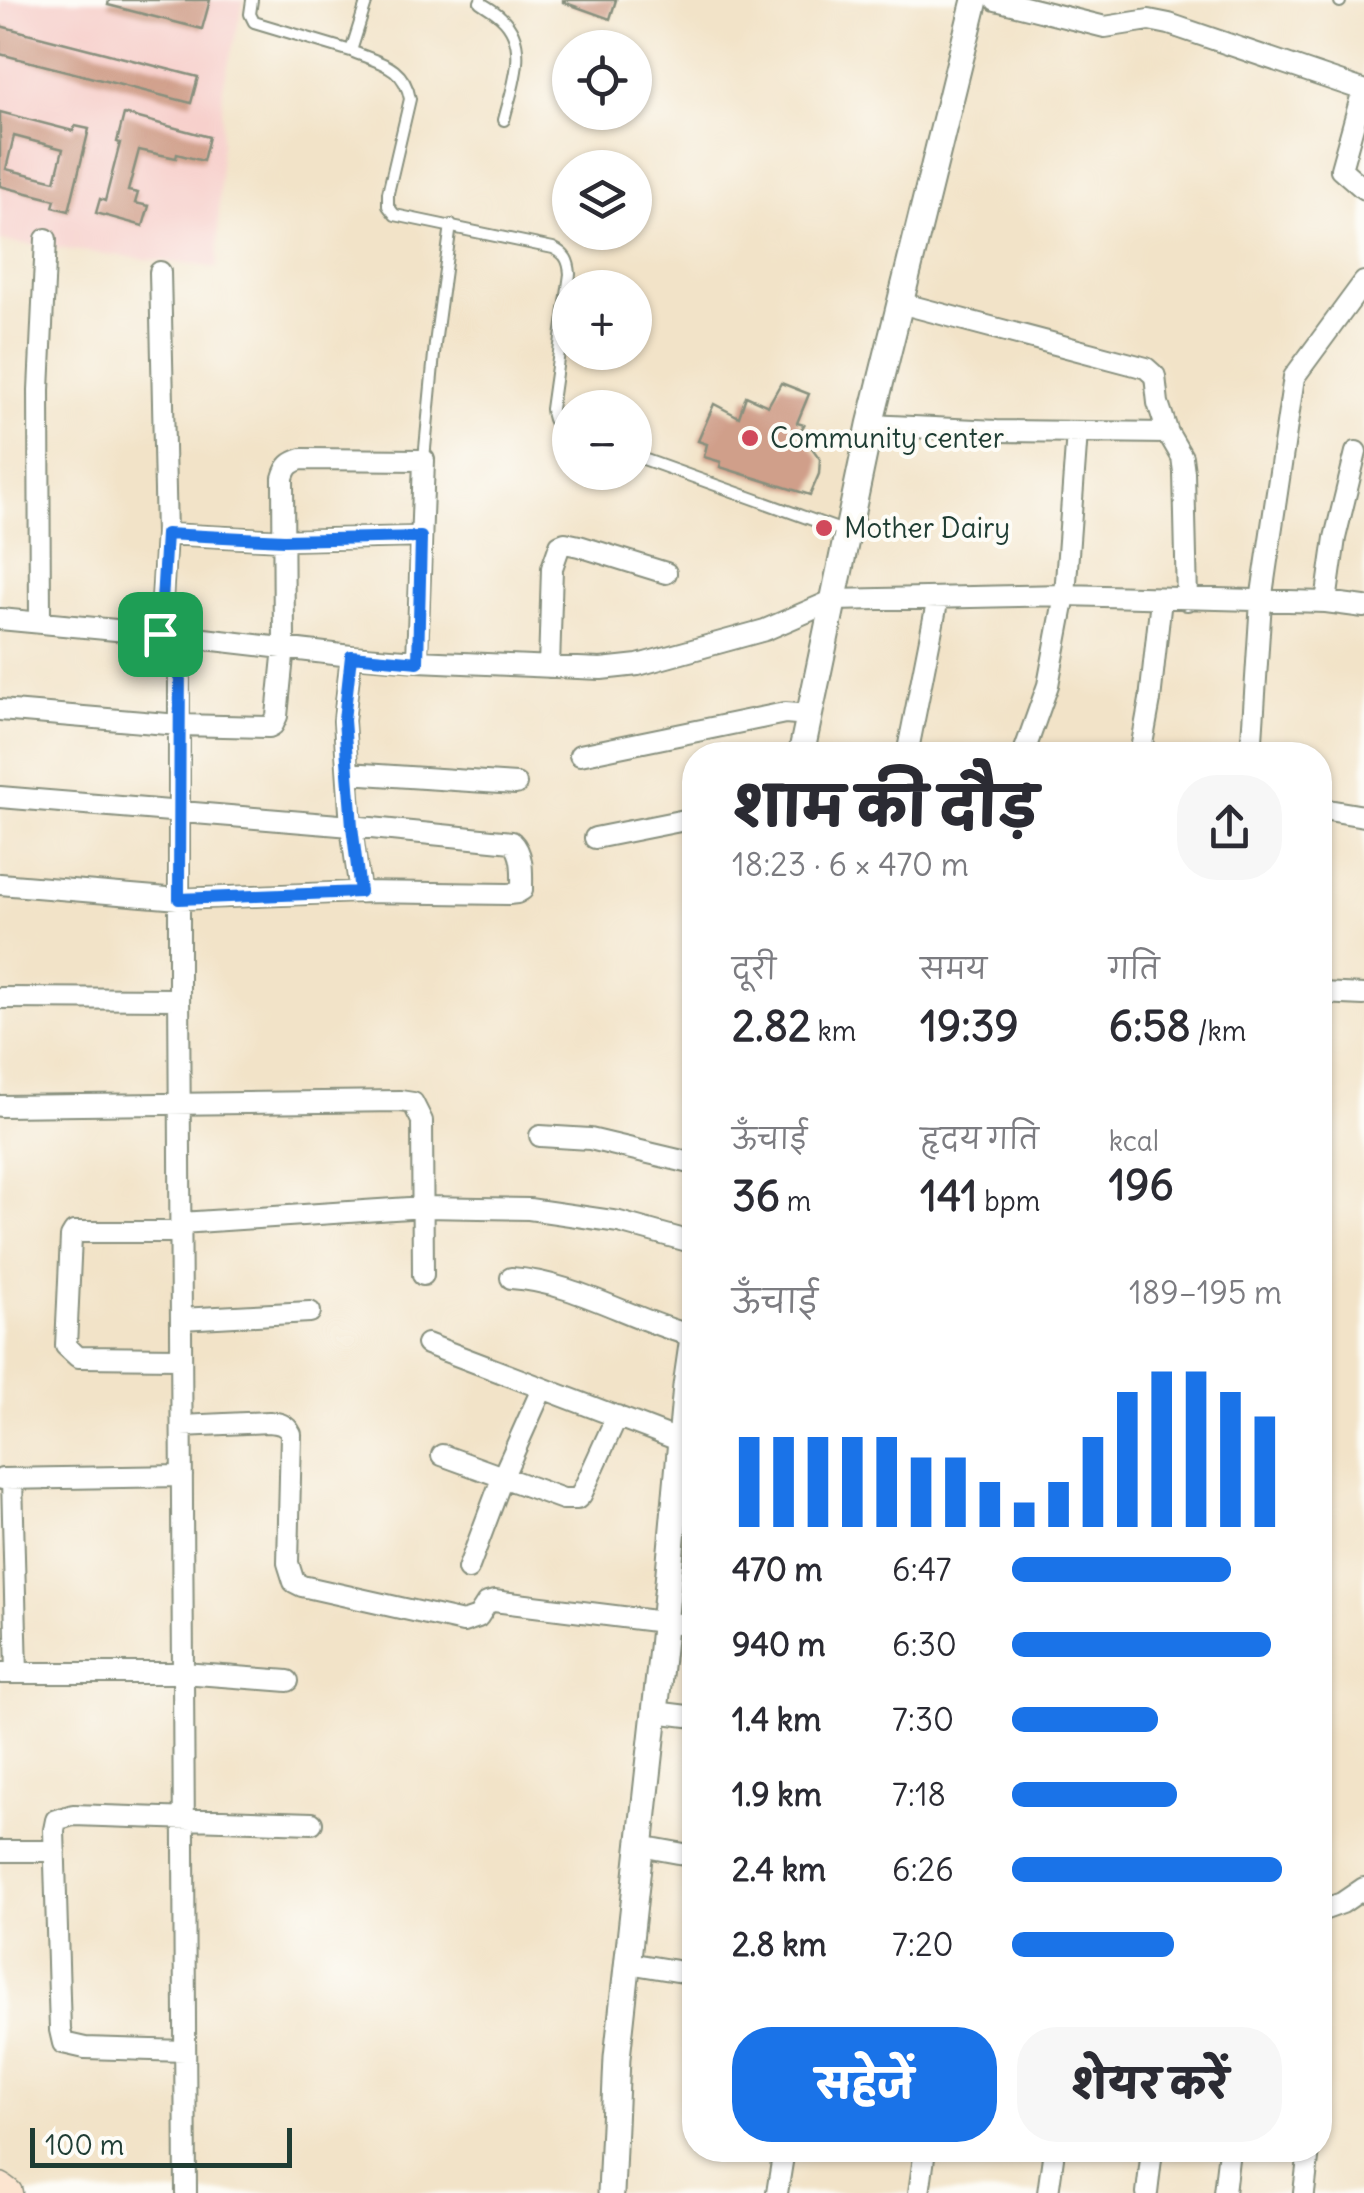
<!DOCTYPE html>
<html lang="hi">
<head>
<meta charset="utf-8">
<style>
  :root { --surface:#fff; --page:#f7f7f7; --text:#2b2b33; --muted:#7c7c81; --accent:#1a73e8 }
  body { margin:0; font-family:Delius,"Playpen Sans Deva",sans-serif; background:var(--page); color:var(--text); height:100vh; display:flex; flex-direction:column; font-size:38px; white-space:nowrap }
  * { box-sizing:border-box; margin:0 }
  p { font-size:32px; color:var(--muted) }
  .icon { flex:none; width:55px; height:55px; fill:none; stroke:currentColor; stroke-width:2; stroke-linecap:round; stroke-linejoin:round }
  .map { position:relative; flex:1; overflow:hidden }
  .side { position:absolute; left:682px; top:742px; width:650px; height:1420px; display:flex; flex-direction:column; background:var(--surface); border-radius:40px; box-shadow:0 2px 8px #0004 }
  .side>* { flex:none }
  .buttons { position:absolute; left:552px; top:30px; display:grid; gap:20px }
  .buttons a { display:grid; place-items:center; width:100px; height:100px; border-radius:50%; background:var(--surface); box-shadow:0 2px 8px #0004; font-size:50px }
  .scale { position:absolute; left:30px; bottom:25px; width:262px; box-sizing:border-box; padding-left:10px; border:5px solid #1f3d34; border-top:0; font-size:28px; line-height:35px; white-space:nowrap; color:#1f3d34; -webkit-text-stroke:8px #fdfcf7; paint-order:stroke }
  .pin { position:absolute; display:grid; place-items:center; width:85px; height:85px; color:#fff; margin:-42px; border-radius:20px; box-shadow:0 5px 15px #0006 }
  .round { display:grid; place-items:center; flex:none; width:105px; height:105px; border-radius:40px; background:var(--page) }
  .headline { display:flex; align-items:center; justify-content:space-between; height:170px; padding:0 50px }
  h1 { font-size:55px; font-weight:800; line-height:75px }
  .stats { display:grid; grid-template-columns:repeat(3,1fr); gap:15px; height:170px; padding:10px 50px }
  .stats div { display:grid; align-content:center }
  .stats b { font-size:42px; font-weight:800 }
  .stats small { font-size:28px; font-weight:400 }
  .stats p { font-size:28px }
  .chart { height:280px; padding:20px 50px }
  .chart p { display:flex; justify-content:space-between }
  .chart svg { width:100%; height:180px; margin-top:10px; stroke:var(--accent); stroke-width:6 }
  .cta { display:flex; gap:20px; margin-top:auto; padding:20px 50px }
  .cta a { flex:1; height:115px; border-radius:40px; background:var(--accent); color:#fff; font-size:40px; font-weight:800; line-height:115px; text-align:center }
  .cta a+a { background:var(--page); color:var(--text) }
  ul { padding:0 50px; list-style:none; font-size:32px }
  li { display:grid; grid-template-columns:160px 120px 1fr; align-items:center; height:75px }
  li i { height:25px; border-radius:12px; background:var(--accent) }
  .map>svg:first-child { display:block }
  .built { fill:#f7d0cc }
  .building { fill:#d09f8a; fill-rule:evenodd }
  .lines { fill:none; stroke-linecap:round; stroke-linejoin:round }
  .service-casing { stroke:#88907e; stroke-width:14 }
  .minor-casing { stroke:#88907e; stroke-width:24 }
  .tertiary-casing { stroke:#88907e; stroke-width:29 }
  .secondary-casing { stroke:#88907e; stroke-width:31 }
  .service { stroke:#fff; stroke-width:10 }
  .minor { stroke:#fff; stroke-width:20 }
  .tertiary { stroke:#fff; stroke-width:25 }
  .secondary { stroke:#fce5d0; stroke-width:28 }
  .route-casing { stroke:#fff; stroke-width:20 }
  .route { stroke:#1a73e8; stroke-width:12 }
  .poi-dot { fill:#d1495b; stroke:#fdfcf7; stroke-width:4 }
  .labels { text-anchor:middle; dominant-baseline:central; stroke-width:8; stroke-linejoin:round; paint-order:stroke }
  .poi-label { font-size:28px; fill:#1f3d34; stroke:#fdfcf7; text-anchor:start }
</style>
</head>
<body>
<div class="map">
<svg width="1364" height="2193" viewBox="0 0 1364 2193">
  <rect width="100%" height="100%" fill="#fdfcf7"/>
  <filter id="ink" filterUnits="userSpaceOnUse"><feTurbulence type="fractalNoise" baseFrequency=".01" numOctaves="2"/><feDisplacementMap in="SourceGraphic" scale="20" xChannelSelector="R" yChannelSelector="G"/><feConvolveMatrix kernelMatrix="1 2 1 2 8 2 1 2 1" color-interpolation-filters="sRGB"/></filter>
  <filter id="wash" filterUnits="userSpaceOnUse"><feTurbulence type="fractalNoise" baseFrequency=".0048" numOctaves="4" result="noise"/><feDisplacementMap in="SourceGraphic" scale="40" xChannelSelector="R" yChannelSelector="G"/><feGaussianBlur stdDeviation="2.25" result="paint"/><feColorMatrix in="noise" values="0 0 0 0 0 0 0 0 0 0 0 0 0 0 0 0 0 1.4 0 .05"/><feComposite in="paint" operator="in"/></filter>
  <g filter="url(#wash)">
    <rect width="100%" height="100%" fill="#f2e3c8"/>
    <path class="built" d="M0,0H244L223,86L217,268L0,241Z"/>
    <g id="blocks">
      <path class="building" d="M109,0H210L202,29L108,5Z
        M563,0H616L610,19L563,2Z
        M0,26L198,77L191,103L0,54Z
        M0,112L73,131L75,126L89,129L69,211L53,207L55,200L0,186ZM14,136L63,149L55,181L6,169Z
        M124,114L209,137L203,161L177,154L176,158L139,150L128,191L138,193L135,203L149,206L143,226L96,213L100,199L105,201L120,143L117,142Z
        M781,383L809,394L797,423L804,425L798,435L812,448L820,459L819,474L810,495L720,467L721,462L704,457L707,444L698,441L714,404L739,417L746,396L768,406Z"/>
    </g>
  </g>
  <g filter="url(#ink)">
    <use href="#blocks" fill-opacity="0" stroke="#88907e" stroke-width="2.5"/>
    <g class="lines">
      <defs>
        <path id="service" d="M252,0L250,14L254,22L351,51L367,0
          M481,0L480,2C487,7 495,11 501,17C531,44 512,87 504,120
          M1340,2V0
          M351,51C379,63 404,65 410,99L388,193V206L395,215L553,248C566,254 569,261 570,274L551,409C552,423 557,428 570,433
          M635,456L846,532
          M424,459L435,344L451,225"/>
        <path id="minor" d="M996,0L1105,27L1149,20L1169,24L1363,90L1341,169L1364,189
          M160,272L166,534L160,634
          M900,303L1146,368L1155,376L1158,403L1168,433
          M870,425L997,431L1168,433L1182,457L1184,472L1187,600
          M166,534L284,540L421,537
          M1326,602L1335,538L1356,452
          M0,619L179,636L351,656L417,661L601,669L638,665L765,630L834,600L1065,595L1326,602L1364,607
          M40,622L39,390L46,239
          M179,636V984L186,2193
          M351,656L344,721L351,826L360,892
          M549,667L552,568L560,545L565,543L579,546L666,573
          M0,710L179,725L269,727L273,725L277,716L284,647L283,478C286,466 291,462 302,459L424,460L417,661
          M580,755L785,713L809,715
          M907,755L938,598
          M1023,755L1048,685L1065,595L1077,432
          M1140,755L1150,700L1161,599
          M1251,755L1261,601L1294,377L1364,282
          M348,773L516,784
          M0,797L351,826L512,842C524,854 522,874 522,890L517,893L508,894L360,892L179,899L0,884
          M1322,809L1364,816
          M595,838L695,818
          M1320,993L1364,995
          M0,998L179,999
          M0,1106L400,1101L413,1103L422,1121L423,1275
          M540,1136L590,1139L695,1164
          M181,1223L424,1207L529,1209L619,1222L695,1243
          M511,1278C575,1282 631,1320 693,1336
          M181,1319L310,1312
          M427,1344L681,1441
          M180,1358L78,1357L66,1346L71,1237L74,1232H181
          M182,1426L269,1422C279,1423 286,1424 291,1434L288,1563L294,1582L302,1586L463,1622L478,1617L487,1603L494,1601L695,1626
          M442,1455L563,1499H577L581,1495L617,1416
          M2,1479L182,1476
          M12,1479L17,1673
          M468,1569L503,1476L542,1389
          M0,1673H183L288,1681
          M655,1712L695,1717
          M640,1846L695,1856
          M0,1851H55
          M1320,1911L1342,1903L1364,1888
          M628,1963L695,1974
          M185,2051L85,2048L63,2043L60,2030L54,1830L56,1820L73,1815L312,1823
          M777,2193L784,2150
          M919,2193L925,2150
          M1048,2193L1054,2150
          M1147,2193L1152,2150
          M1224,2193L1229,2150
          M1304,2193L1309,2150"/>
        <path id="tertiary" d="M801,755L870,425L975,0
          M611,2193L617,2058L662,1648L686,1386L695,1324"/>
        <path id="secondary" d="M0,2187L8,2193"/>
      </defs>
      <use href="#service" class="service-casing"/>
      <use href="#minor" class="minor-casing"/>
      <use href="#tertiary" class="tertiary-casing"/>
      <use href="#secondary" class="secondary-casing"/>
      <use href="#service" class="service"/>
      <use href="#minor" class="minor"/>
      <use href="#tertiary" class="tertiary"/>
      <use href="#secondary" class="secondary"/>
    </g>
  </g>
  <g class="lines" filter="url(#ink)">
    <defs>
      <path id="route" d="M166,534L284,540L421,537L418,662L351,656L344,720L352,826L360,892L179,899L180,636L160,634Z"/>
    </defs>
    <use href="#route" class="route-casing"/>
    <use href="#route" class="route"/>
  </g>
  <g class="poi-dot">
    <circle cx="750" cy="438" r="10"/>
    <circle cx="824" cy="528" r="10"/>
  </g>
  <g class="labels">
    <g class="poi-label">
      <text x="770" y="438">Community center</text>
      <text x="844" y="528">Mother Dairy</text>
    </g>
  </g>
</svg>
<div class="buttons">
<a><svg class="icon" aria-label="locate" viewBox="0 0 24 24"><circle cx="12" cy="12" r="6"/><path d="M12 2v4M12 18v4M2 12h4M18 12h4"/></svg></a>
<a><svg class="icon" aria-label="layers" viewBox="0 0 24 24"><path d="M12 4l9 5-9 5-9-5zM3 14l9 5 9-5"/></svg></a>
<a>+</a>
<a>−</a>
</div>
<div class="scale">100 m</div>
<div class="pin" style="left:160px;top:634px;background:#1e9e55"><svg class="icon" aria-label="arrive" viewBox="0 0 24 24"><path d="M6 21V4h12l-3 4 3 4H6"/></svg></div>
<section class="side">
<div class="headline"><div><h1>शाम की दौड़</h1><p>18:23 · 6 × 470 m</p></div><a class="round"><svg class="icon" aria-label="share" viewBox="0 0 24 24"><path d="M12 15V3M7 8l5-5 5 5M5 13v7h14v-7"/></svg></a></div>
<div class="stats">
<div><p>दूरी</p><b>2.82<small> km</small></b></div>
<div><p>समय</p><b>19:39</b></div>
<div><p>गति</p><b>6:58<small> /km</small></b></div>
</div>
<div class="stats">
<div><p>ऊँचाई</p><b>36<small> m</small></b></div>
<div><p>हृदय गति</p><b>141<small> bpm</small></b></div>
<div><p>kcal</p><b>196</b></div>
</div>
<div class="chart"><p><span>ऊँचाई</span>189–195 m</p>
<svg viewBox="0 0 160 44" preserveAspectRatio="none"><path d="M5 44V22M15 44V22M25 44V22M35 44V22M45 44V22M55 44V27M65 44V27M75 44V33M85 44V38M95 44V33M105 44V22M115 44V11M125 44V6M135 44V6M145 44V11M155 44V17"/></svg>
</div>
<ul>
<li><b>470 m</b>6:47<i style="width:81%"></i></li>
<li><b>940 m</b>6:30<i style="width:96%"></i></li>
<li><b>1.4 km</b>7:30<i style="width:54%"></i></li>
<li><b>1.9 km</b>7:18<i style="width:61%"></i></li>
<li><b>2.4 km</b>6:26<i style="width:100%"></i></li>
<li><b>2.8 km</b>7:20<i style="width:60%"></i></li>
</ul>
<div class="cta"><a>सहेजें</a><a>शेयर करें</a></div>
</section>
</div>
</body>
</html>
